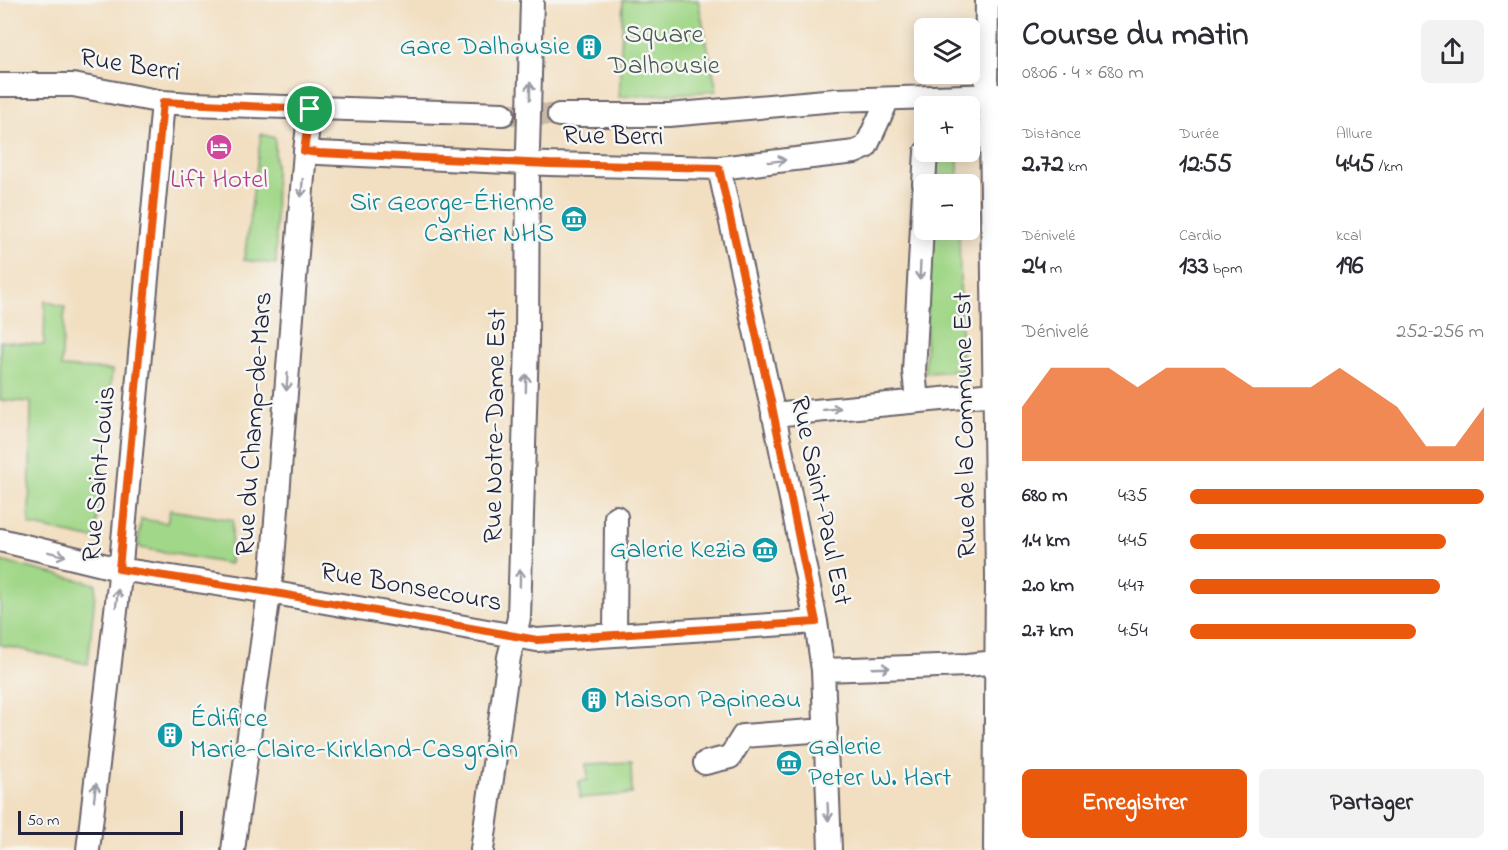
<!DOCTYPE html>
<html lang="fr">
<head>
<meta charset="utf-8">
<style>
  :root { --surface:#fff; --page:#f2f2f3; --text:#2b2b33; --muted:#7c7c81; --accent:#ea580c }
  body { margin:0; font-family:"Indie Flower",sans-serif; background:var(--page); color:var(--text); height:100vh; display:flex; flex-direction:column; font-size:22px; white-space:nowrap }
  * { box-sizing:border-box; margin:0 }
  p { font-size:20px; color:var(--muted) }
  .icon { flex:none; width:33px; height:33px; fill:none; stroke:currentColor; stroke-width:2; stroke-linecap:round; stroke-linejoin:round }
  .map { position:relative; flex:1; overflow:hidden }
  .sheet { display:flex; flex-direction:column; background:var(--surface); width:510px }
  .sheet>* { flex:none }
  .controls { position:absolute; left:914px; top:18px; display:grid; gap:12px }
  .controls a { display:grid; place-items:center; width:66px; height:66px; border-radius:9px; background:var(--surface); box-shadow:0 3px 15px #0003; font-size:30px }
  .scale { position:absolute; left:18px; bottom:15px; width:165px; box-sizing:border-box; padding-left:6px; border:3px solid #22223b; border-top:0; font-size:16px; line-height:21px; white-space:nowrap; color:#22223b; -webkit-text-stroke:4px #f6f6f2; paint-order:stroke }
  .pin { position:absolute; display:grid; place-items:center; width:51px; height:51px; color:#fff; margin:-26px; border:3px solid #fff; border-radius:50%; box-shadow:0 2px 6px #0007 }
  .round { display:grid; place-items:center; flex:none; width:63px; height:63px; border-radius:9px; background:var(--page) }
  .summary { display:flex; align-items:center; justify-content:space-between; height:102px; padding:0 24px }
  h1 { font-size:33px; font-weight:700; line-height:45px }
  .figures { display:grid; grid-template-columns:repeat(3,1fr); gap:9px; height:102px; padding:6px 24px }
  .figures div { display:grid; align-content:center }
  .figures b { font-size:26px; font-weight:700 }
  .figures small { font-size:16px; font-weight:400 }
  .figures p { font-size:16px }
  .chart { height:168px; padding:12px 24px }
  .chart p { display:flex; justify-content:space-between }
  .chart svg { width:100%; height:108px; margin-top:6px; fill:var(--accent); opacity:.7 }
  .button { display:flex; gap:12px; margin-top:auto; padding:12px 24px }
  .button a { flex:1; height:69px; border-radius:9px; background:var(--accent); color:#fff; font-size:24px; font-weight:700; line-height:69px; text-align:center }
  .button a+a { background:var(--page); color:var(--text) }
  ul { padding:0 24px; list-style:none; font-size:20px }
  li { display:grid; grid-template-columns:96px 72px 1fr; align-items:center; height:45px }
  li i { height:15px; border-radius:8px; background:var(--accent) }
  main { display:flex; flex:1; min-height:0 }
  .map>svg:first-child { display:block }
  .green { fill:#a1d788; stroke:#627c62; stroke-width:1.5 }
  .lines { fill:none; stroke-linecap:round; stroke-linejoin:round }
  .minor-tunnel { stroke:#c8b9a6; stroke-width:22; stroke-dasharray:22 11; stroke-linecap:butt }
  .minor-casing { stroke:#6b646a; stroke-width:26 }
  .minor { stroke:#fff; stroke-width:22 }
  .minor-bridge-casing { stroke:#6b646a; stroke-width:26; stroke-linecap:butt }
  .minor-bridge { stroke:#fff; stroke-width:22 }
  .oneway { stroke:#9c9ca7 }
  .route-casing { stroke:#fff; stroke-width:12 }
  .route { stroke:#ea580c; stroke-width:8 }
  .labels { text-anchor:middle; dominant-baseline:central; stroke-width:5; stroke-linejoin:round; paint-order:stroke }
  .park-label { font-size:27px; fill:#485852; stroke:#f6f6f2 }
  .culture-label { font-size:27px; fill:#0d838f; stroke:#f6f6f2; text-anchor:end }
  .street-label { font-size:27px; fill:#22223b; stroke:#f6f6f2 }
  .hotel-label { font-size:27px; fill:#b23c85; stroke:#f6f6f2 }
</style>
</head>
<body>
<main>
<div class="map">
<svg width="998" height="850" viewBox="0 0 998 850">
  <rect width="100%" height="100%" fill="#f6f6f2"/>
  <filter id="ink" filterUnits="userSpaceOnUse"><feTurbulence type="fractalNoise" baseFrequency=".0167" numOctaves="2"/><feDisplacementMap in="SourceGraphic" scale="12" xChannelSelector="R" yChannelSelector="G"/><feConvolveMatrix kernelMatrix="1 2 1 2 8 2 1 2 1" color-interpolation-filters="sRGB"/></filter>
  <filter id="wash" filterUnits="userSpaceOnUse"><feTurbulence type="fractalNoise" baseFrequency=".008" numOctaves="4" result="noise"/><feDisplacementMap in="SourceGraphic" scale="24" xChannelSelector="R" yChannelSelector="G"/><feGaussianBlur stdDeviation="1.35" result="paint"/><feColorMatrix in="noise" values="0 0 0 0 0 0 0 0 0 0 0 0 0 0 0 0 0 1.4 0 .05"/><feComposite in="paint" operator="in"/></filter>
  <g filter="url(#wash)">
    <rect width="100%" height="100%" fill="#f2dfc1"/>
    <path class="green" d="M623,0H698L717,91L619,97Z
      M261,134L275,138L276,264L244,260Z
      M932,152H958V184H931Z
      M929,230H959L962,371L925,373Z
      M45,301L65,307L61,367L112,370L95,539L29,525L31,402L0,400V341L44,345Z
      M170,510L233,520L230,564L141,548L138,543L141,519L167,523Z
      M0,561L96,584L88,664L0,645Z
      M631,762L632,794L580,798L579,781L588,780L587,764Z"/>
  </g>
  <g filter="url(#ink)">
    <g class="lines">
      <path class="minor-tunnel" d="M503,114L559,115"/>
      <defs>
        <path id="minor" d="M987,0L986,79L991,125L997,576L995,850
          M0,85H73L163,102L191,104L503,114
          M559,115H669L836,100L998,95
          M305,151L319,153L549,164L719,168L855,152L866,147L888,99
          M719,168L776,425L816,622L823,670L830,850
          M924,184L926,152
          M917,401L914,371L924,191
          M773,415L994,394
          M0,540L119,569L269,592L537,640L816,622
          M615,635L616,517
          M823,670L968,665L996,662
          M705,763L730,757L743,736L826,730
          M88,850L119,585L163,102
          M233,850L272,572L305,151L310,109
          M482,850L509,657L519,618L527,342L528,150"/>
      </defs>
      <use href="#minor" class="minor-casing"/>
      <use href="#minor" class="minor"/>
      <defs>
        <path id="minor-bridge" d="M528,150L532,0"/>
      </defs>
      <use href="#minor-bridge" class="minor-bridge-casing"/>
      <use href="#minor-bridge" class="minor-bridge"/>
    </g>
    <defs><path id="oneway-shaft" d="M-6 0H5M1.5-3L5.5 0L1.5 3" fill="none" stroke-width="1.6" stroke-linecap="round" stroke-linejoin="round" transform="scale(1.5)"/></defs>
    <g class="oneway">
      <use href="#oneway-shaft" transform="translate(530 91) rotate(-89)"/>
      <use href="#oneway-shaft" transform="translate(777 161) rotate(-7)"/>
      <use href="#oneway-shaft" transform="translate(302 188) rotate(94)"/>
      <use href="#oneway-shaft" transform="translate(920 271) rotate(93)"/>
      <use href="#oneway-shaft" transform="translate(287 382) rotate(94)"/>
      <use href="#oneway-shaft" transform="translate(526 383) rotate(-89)"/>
      <use href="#oneway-shaft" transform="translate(832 409) rotate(-6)"/>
      <use href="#oneway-shaft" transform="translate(57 554) rotate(14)"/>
      <use href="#oneway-shaft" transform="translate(520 578) rotate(-89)"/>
      <use href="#oneway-shaft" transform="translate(117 598) rotate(-83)"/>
      <use href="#oneway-shaft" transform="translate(881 668) rotate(-2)"/>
      <use href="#oneway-shaft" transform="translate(95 792) rotate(-83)"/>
      <use href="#oneway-shaft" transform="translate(828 812) rotate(87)"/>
    </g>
  </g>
  <g class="lines" filter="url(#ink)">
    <defs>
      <path id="route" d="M163,102L310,109L304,151L319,153L549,164L719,168L772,406L816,622L537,640L270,592L119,569Z"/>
    </defs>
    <use href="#route" class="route-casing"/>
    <use href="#route" class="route"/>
  </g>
  <defs>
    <symbol id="building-disc" viewBox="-11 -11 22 22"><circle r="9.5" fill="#0f9aa8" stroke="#f6f6f2"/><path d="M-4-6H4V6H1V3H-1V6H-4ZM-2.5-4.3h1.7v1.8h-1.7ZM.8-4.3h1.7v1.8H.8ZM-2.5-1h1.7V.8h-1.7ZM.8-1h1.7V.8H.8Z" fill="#fff"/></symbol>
    <symbol id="hotel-disc" viewBox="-11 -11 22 22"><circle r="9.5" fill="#d1479c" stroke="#f6f6f2"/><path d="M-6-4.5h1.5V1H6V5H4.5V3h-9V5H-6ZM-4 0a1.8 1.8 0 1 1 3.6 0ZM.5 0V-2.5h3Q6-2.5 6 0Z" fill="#fff"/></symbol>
    <symbol id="museum-disc" viewBox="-11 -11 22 22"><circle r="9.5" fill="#0f9aa8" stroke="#f6f6f2"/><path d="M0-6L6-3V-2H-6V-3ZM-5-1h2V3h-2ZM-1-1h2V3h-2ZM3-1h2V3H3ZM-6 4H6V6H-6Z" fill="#fff"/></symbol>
  </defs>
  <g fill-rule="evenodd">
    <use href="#building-disc" x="574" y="32" width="30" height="30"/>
    <use href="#hotel-disc" x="204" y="132" width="30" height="30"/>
    <use href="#museum-disc" x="559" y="204" width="30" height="30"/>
    <use href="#museum-disc" x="750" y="535" width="30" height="30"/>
    <use href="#building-disc" x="579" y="685" width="30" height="30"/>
    <use href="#building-disc" x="155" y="720" width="30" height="30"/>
    <use href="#museum-disc" x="774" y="748" width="30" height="30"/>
  </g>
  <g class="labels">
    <g class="park-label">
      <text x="664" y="35">Square<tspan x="664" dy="31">Dalhousie</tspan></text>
    </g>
    <g class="culture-label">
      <text x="570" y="47">Gare Dalhousie</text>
      <text x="554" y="203">Sir George-Étienne<tspan x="554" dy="31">Cartier NHS</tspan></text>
      <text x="746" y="550">Galerie Kezia</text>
      <text x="614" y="700" text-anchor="start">Maison Papineau</text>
      <text x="190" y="719" text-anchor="start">Édifice<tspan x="190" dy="31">Marie-Claire-Kirkland-Casgrain</tspan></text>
      <text x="808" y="747" text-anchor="start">Galerie<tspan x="808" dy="31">Peter W. Hart</tspan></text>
    </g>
    <g class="street-label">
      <text transform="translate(130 66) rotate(9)">Rue Berri</text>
      <text transform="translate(613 137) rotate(1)">Rue Berri</text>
      <text transform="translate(255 424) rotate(-86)">Rue du Champ-de-Mars</text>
      <text transform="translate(966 425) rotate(-91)">Rue de la Commune Est</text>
      <text transform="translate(496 426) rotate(-89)">Rue Notre-Dame Est</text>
      <text transform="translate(100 474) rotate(-85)">Rue Saint-Louis</text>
      <text transform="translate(820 501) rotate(78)">Rue Saint-Paul Est</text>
      <text transform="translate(411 588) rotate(10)">Rue Bonsecours</text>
    </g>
    <g class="hotel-label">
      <text x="219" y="180">Lift Hotel</text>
    </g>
  </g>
</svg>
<div class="controls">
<a><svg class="icon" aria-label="layers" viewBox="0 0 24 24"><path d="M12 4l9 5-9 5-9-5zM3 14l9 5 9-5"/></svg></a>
<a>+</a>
<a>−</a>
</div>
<div class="scale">50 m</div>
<div class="pin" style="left:310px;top:109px;background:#1e9e55"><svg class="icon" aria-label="arrive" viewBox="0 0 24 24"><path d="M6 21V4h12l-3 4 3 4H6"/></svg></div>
</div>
<section class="sheet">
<div class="summary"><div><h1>Course du matin</h1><p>08:06 · 4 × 680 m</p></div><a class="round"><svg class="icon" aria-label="share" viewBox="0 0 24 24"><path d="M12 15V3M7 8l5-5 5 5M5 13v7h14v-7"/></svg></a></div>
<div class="figures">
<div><p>Distance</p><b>2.72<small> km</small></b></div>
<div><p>Durée</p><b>12:55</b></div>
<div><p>Allure</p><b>4:45<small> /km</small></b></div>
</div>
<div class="figures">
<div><p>Dénivelé</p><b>24<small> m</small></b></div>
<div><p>Cardio</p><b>133<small> bpm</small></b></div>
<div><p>kcal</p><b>196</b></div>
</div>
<div class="chart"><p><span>Dénivelé</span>252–256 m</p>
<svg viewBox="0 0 160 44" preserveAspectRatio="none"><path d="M0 44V22L10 6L20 6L30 6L40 14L50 6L60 6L70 6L80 14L90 14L100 14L110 6L120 14L130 22L140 38L150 38L160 22V44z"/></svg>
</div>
<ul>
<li><b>680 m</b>4:35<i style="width:100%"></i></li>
<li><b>1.4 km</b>4:45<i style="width:87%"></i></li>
<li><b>2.0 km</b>4:47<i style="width:85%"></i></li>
<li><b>2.7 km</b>4:54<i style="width:77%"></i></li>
</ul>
<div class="button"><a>Enregistrer</a><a>Partager</a></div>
</section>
</main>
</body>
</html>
